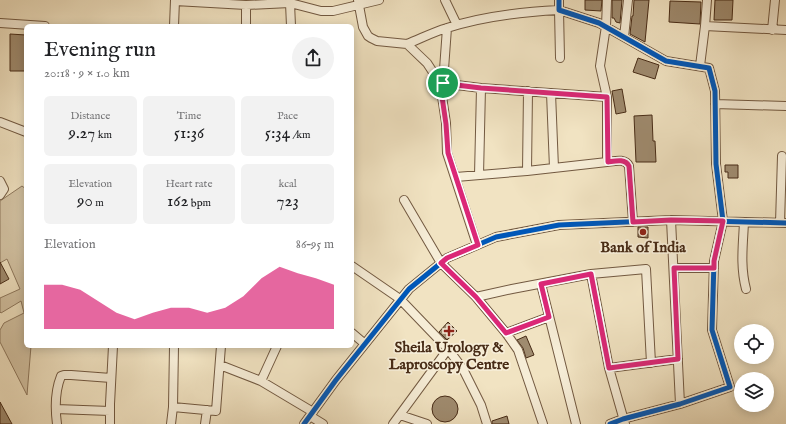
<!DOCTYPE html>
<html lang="en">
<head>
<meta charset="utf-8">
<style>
  :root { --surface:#fff; --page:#f2f2f2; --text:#202124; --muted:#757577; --accent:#db2777 }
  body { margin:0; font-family:"IM FELL English",serif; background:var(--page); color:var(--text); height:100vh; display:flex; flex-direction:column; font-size:15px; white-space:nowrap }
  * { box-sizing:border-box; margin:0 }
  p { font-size:13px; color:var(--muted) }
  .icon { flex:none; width:22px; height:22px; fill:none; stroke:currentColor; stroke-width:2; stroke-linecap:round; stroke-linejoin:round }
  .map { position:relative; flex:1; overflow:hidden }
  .side { position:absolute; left:24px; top:24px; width:330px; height:324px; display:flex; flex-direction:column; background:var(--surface); border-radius:6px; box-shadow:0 2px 10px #0003 }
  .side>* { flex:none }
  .controls { position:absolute; left:734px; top:324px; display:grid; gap:8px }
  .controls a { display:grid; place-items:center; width:40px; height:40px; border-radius:50%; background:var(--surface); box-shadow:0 2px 10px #0003; font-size:20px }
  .pin { position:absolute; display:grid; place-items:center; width:34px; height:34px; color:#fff; margin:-17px; border:2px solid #fff; border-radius:50%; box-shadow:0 1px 4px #0007 }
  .round { display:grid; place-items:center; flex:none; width:42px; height:42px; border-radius:21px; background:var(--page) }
  .head { display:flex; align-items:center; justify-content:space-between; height:68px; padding:0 20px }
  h1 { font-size:22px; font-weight:600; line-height:30px }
  .stats { display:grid; grid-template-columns:repeat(3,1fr); gap:6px; height:68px; padding:4px 20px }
  .stats div { display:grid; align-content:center; border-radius:6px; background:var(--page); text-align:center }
  .stats b { font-size:17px; font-weight:600 }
  .stats small { font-size:11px; font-weight:400 }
  .stats p { font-size:11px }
  .chart { height:112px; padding:8px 20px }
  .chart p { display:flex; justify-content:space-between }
  .chart svg { width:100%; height:72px; margin-top:4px; fill:var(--accent); opacity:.7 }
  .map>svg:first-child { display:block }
  .green { fill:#d4c4a5; stroke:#8e785e }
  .building { fill:#9f8b6f; stroke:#472b16 }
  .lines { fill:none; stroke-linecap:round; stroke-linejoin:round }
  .minor-casing { stroke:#725941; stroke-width:10 }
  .minor { stroke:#f6edd7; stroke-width:8 }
  .cycleway-casing { stroke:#f6edd7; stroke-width:8 }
  .cycleway { stroke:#0057b8; stroke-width:5 }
  .route-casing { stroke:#fff; stroke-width:8 }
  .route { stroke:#db2777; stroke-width:5 }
  .poi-dot { fill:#8f2418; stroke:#f6edd7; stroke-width:1.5 }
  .labels { text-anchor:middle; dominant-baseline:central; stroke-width:3.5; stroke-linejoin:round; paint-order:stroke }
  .poi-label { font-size:15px; font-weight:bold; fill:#472b16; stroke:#f6edd7 }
</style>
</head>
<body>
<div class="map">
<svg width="786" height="424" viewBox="0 0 786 424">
  <rect width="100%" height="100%" fill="#f1e3c2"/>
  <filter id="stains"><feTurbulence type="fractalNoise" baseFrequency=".005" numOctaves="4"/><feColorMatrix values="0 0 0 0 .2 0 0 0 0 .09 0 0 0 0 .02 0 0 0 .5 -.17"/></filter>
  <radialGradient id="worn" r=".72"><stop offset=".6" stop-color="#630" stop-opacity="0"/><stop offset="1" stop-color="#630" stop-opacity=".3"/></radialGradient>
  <path class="green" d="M22,186L26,189V346H31L27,395L0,342V330L4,323L24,313L21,301L1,313L0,312V298L20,289L7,259L0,263V201Z"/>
  <path class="building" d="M585,0H602L601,11L585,10Z
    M612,0H622L620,23L616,22L614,18H612Z
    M634,0H649L645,42L630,34L632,16H633Z
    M715,0H733L732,20H714Z
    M670,1L701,2L700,24L669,22Z
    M10,34L26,35V71H10Z
    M638,58L659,65L655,79L633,72Z
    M622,89L626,112L616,114L612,91Z
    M652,115L653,141H655L656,162H636L634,116Z
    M725,165H738V178H728V172H725Z
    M638,227H648V238L638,237Z
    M0,262L9,279L0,284Z
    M448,322L457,331L447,340L439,332Z
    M526,336L534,355L526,358L523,348L517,340Z
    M432 409a13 13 0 1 1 26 0a13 13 0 1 1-26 0Z
    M0,402L12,424H0Z
    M507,416L509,424H492V421Z"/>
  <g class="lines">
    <defs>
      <path id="minor" d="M358,0L363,27L368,36L371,38L377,41L407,44L427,63L440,83L446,123L447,153L477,245
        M445,0L457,25
        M559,0V10L599,23L666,61L709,68L715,91L716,164L723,221L714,261L712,330L730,387L680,404L623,419L610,424
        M607,0L606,26L600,66L607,97V162C615,161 625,158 629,166L633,222
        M175,1L246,5L290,3L321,11H333L379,0
        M290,3L291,26
        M246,5V26
        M0,23L45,26
        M174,26L175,0
        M705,26L707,0
        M772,30L775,0
        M624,37L628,0
        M407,44C420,39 433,32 447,28C483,16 521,12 559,10L560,58
        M700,66L705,26L786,30
        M440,83L481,88L607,97
        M443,83L447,28
        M551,93L554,168
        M715,104L786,106
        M0,122L26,132
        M527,171L528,91
        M479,175L481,88
        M456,177L527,171L607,162
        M0,181L4,189L0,195
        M404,200L441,263L476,297L506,333L518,350L543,424
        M671,220L680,404
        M744,222C743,245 740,266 746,289
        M780,223L782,156
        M352,266L400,299L448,349L463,369L481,405L487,424
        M674,268H714
        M591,274L609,368L625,424
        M541,284L576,424
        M476,297L512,289L591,274L646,269L651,363
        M352,333L365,344
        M506,333L549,317
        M220,365L261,381L313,412
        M609,368L678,359
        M261,381L277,346
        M173,407L216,411L221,346
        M56,409L110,411
        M400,415L427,424
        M310,416L323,424
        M57,424C55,409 55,391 61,376L64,375H71L111,378
        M110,424V404L113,346
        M171,424L173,407L174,346
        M205,424L207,410
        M304,424L336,380L409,289L447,258L496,237L559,225L671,220L786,223
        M393,424L448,349"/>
    </defs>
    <use href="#minor" class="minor-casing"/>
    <use href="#minor" class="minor"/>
    <defs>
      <path id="cycleway" d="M559,0V10L599,23L666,61L709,68L715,91L716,164L723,221L714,261L712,330L730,387L680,404L623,419L610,424
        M304,424L336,380L409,289L447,258L496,237L559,225L671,220L786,223"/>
    </defs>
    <use href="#cycleway" class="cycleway-casing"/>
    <use href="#cycleway" class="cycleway"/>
  </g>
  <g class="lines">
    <defs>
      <path id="route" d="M440,83L481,88L607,97L608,162C615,161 625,158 629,166L633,222L671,220L723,221L714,261V268H674L678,359L609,368L591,274L541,284L549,317L506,333L476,297L441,263L447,258L478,245L448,153L446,124Z"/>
    </defs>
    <use href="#route" class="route-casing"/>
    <use href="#route" class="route"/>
  </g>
  <g class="poi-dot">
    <circle cx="643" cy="232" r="4"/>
    <path d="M447 325h4v4h4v4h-4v4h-4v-4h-4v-4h4z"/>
  </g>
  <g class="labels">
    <g class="poi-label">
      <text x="643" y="247">Bank of India</text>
      <text x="449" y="347">Sheila Urology &amp;<tspan x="449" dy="17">Laproscopy Centre</tspan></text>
    </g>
  </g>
  <rect width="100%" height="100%" filter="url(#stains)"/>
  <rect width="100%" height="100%" fill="url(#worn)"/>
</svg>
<div class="controls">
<a><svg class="icon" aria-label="locate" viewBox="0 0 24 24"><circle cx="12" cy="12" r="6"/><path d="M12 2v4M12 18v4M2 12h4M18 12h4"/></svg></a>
<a><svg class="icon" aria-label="layers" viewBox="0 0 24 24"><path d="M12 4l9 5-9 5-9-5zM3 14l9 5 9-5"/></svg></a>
</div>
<div class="pin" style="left:443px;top:83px;background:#1e9e55"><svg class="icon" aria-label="arrive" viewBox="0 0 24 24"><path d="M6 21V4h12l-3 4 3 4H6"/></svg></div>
<section class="side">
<div class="head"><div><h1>Evening run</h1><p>20:18 · 9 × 1.0 km</p></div><a class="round"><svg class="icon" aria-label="share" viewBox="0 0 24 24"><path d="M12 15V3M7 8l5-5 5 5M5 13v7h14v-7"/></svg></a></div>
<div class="stats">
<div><p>Distance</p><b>9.27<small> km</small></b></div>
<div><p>Time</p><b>51:36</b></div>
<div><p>Pace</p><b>5:34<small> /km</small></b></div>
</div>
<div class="stats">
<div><p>Elevation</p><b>90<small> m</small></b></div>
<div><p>Heart rate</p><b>162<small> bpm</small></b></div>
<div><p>kcal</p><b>723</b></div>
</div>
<div class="chart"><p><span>Elevation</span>86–95 m</p>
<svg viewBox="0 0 160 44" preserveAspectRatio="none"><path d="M0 44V17L10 17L20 20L30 27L40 34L50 38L60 34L70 31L80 31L90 34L100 31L110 24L120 13L130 6L140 10L150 13L160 17V44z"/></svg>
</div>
</section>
</div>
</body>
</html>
